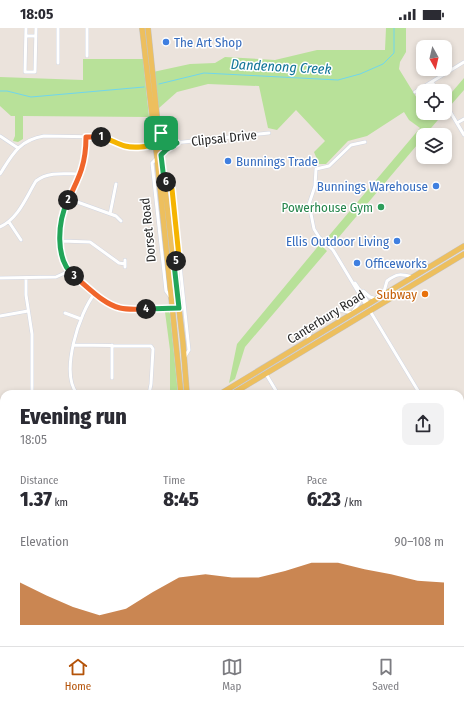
<!DOCTYPE html>
<html lang="en">
<head>
<meta charset="utf-8">
<style>
  :root { --surface:#fff; --page:#f2f2f3; --text:#2b2b33; --muted:#7c7c81; --line:#e1e1e2; --accent:#b45309 }
  body { margin:0; font-family:"Fira Sans Condensed",sans-serif; background:var(--page); color:var(--text); height:100vh; display:flex; flex-direction:column; font-size:15px; white-space:nowrap }
  * { box-sizing:border-box; margin:0 }
  p { font-size:13px; color:var(--muted) }
  .icon { flex:none; width:22px; height:22px; fill:none; stroke:currentColor; stroke-width:2; stroke-linecap:round; stroke-linejoin:round }
  .map { position:relative; flex:1; overflow:hidden }
  .side { position:absolute; left:0px; top:362px; width:464px; height:256px; display:flex; flex-direction:column; background:var(--surface); border-radius:12px 12px 0 0; box-shadow:0 2px 6px #0003 }
  .side>* { flex:none }
  .needle { width:26px; rotate:172deg }
  .buttons { position:absolute; left:416px; top:12px; display:grid; gap:8px }
  .buttons a { display:grid; place-items:center; width:36px; height:36px; border-radius:8px; background:var(--surface); box-shadow:0 2px 6px #0003; font-size:20px }
  .pin { position:absolute; display:grid; place-items:center; width:34px; height:34px; color:#fff; margin:-17px; border-radius:8px; box-shadow:0 2px 6px #0006 }
  .km { position:absolute; width:20px; height:20px; margin:-10px; border-radius:50%; background:#222; color:#fff; font-size:11px; line-height:20px; text-align:center }
  .round { display:grid; place-items:center; flex:none; width:42px; height:42px; border-radius:8px; background:var(--page) }
  .head { display:flex; align-items:center; justify-content:space-between; height:68px; padding:0 20px }
  h1 { font-size:22px; font-weight:800; line-height:30px }
  .metrics { display:grid; grid-template-columns:repeat(3,1fr); gap:6px; height:68px; padding:4px 20px }
  .metrics div { display:grid; align-content:center }
  .metrics b { font-size:20px; font-weight:800 }
  .metrics small { font-size:11px; font-weight:400 }
  .metrics p { font-size:11px }
  .chart { height:112px; padding:8px 20px }
  .chart p { display:flex; justify-content:space-between }
  .chart svg { width:100%; height:72px; margin-top:4px; fill:var(--accent); opacity:.7 }
  .status { display:flex; justify-content:space-between; align-items:center; height:28px; padding:0 20px; background:var(--surface); direction:ltr }
  .status svg { height:11px; fill:currentColor }
  .tab-bar { display:flex; justify-content:space-around; align-items:center; height:56px; border-top:1px solid var(--line); background:var(--surface); font-size:11px; color:var(--muted) }
  .tab-bar a { display:grid; justify-items:center; gap:2px }
  .tab-bar .current { color:var(--accent) }
  .map>svg:first-child { display:block }
  .green { fill:#b8e199 }
  .lines { fill:none; stroke-linecap:round; stroke-linejoin:round }
  .stream { stroke:#70d6ec; stroke-width:1 }
  .minor-casing { stroke:#d1d6e2; stroke-width:4 }
  .primary-casing { stroke:#c3c3c3; stroke-width:6 }
  .minor { stroke:#fff; stroke-width:3 }
  .primary { stroke:#edbf5e; stroke-width:5 }
  .split-1-casing { stroke:#fff; stroke-width:8 }
  .split-2-casing { stroke:#fff; stroke-width:8 }
  .split-3-casing { stroke:#fff; stroke-width:8 }
  .split-4-casing { stroke:#fff; stroke-width:8 }
  .split-5-casing { stroke:#fff; stroke-width:8 }
  .split-6-casing { stroke:#fff; stroke-width:8 }
  .split-7-casing { stroke:#fff; stroke-width:8 }
  .split-1 { stroke:#f5b400; stroke-width:5 }
  .split-2 { stroke:#f0652b; stroke-width:5 }
  .split-3 { stroke:#22a559; stroke-width:5 }
  .split-4 { stroke:#f0652b; stroke-width:5 }
  .split-5 { stroke:#22a559; stroke-width:5 }
  .split-6 { stroke:#f5b400; stroke-width:5 }
  .split-7 { stroke:#22a559; stroke-width:5 }
  .shop-dot { fill:#3f7fe0; stroke:#fff; stroke-width:1.5 }
  .leisure-dot { fill:#2e9e5b; stroke:#fff; stroke-width:1.5 }
  .food-dot { fill:#e8710a; stroke:#fff; stroke-width:1.5 }
  .labels { text-anchor:middle; dominant-baseline:central; stroke-width:3; stroke-linejoin:round; paint-order:stroke }
  .shop-label { font-size:13px; fill:#366cbe; stroke:#fff; text-anchor:start }
  .street-label { font-size:13px; fill:#292929; stroke:#fff }
  .leisure-label { font-size:13px; fill:#27864d; stroke:#fff; text-anchor:end }
  .food-label { font-size:13px; fill:#c56008; stroke:#fff; text-anchor:end }
  .water-label { font-size:14px; font-style:italic; fill:#107597; stroke:#fff }
</style>
</head>
<body>
<div class="status"><b>18:05</b><svg viewBox="0 0 49 12"><path d="M0 12V9h3v3zM5 12V6h3v6zM10 12V3h3v9zM15 12V0h3v12zM26 1h20v11H26zM47 4h2v5h-2z"/></svg></div>
<div class="map">
<svg width="464" height="618" viewBox="0 0 464 618">
  <rect width="100%" height="100%" fill="#ebe3dc"/>
  <path class="green" d="M386,0H406V24L400,34L399,41L423,80V85H426L429,89L433,85H444L425,107H423V110L333,216L327,210L420,100L409,92L404,84L367,108L348,113L326,136H319L314,124L325,113L296,82L277,102L268,100L259,58L208,56L177,64L159,80L153,44L190,36L215,35L225,29L275,32L317,22H385Z
    M83,31H143L149,89L23,88V111L18,114L13,113L15,108V88H11L0,78V49L83,52Z
    M464,50V62L450,78L446,71Z
    M320,216L327,223L245,319L235,351L229,355L237,316Z
    M165,284H169L170,286L178,366H170V322Z
    M460,506H464V570L460,572Z
    M216,614H379L372,618H217Z"/>
  <g class="lines">
    <path class="stream" d="M159,56L204,45L338,52L360,46L383,36L394,25V0
      M0,63H7L31,69L144,59"/>
    <defs>
      <path id="minor" d="M26,0L25,44H35L36,0
        M26,8H36
        M87,28V0
        M58,35V0
        M432,54L438,63
        M415,64L464,34
        M445,75L464,107
        M457,95L464,91
        M0,108L18,120
        M86,109L85,132L83,139L64,182C59,198 58,228 68,242C74,250 84,256 92,262C100,269 109,278 120,280C133,283 159,281 173,281
        M365,114L351,117L329,138L316,141L315,158L309,176L314,201L319,209L333,222L366,277
        M157,130L152,135L166,263L171,270
        M0,146C12,127 19,112 44,108L102,109L125,118L136,119L269,105
        M164,151L172,161L189,322L184,330
        M69,171L116,188L121,193
        M110,186L116,156
        M9,194L21,212
        M0,199C19,190 26,169 36,153C48,143 66,146 80,146
        M61,213L90,214L119,235L125,236
        M125,232V239
        M0,250L56,249L69,243
        M26,250V267L32,306V366
        M355,255L369,276
        M363,263L370,269L377,271
        M383,267L387,253C397,245 401,246 413,249
        M370,283L420,366
        M65,285L81,291
        M0,288L28,283
        M308,311L313,297L336,283L340,282L352,285L359,275L361,268
        M73,317L151,318L153,321L151,356L149,366
        M266,346L278,366
        M112,350V317
        M77,366C60,344 79,285 95,265
        M460,386L464,387
        M0,427L4,425
        M460,463L464,451
        M0,465L4,474
        M460,591H464
        M158,614V618
        M454,614L455,618
        M410,618L418,614"/>
      <path id="primary" d="M142,0L157,130L181,366
        M148,0L160,117L183,315L187,366
        M159,101L165,111L174,115
        M161,127L165,122L176,116
        M220,366L464,218
        M232,366L464,226
        M0,479L4,477
        M0,485L4,483
        M208,614V618
        M212,614L213,618"/>
    </defs>
    <use href="#minor" class="minor-casing"/>
    <use href="#primary" class="primary-casing"/>
    <use href="#minor" class="minor"/>
    <use href="#primary" class="primary"/>
  </g>
  <g class="lines">
    <defs>
      <path id="split-1" d="M101,109C110,111 117,116 125,118C136,121 149,118 160,116L159,100L161,105"/>
      <path id="split-2" d="M68,172C80,148 86,135 86,109H101"/>
      <path id="split-3" d="M68,172C58,193 54,231 74,248"/>
      <path id="split-4" d="M74,248C88,259 103,276 120,280C128,282 137,281 146,281"/>
      <path id="split-5" d="M146,281L179,280L174,236L176,233"/>
      <path id="split-6" d="M166,154L172,161L179,229L176,233"/>
      <path id="split-7" d="M161,105C165,111 169,116 177,115L166,122L161,127L164,152L166,154"/>
    </defs>
    <use href="#split-1" class="split-1-casing"/>
    <use href="#split-2" class="split-2-casing"/>
    <use href="#split-3" class="split-3-casing"/>
    <use href="#split-4" class="split-4-casing"/>
    <use href="#split-5" class="split-5-casing"/>
    <use href="#split-6" class="split-6-casing"/>
    <use href="#split-7" class="split-7-casing"/>
    <use href="#split-1" class="split-1"/>
    <use href="#split-2" class="split-2"/>
    <use href="#split-3" class="split-3"/>
    <use href="#split-4" class="split-4"/>
    <use href="#split-5" class="split-5"/>
    <use href="#split-6" class="split-6"/>
    <use href="#split-7" class="split-7"/>
  </g>
  <g class="shop-dot">
    <circle cx="166" cy="14" r="4"/>
    <circle cx="228" cy="133" r="4"/>
    <circle cx="436" cy="158" r="4"/>
    <circle cx="397" cy="213" r="4"/>
    <circle cx="357" cy="235" r="4"/>
  </g>
  <circle class="leisure-dot" cx="381" cy="179" r="4"/>
  <circle class="food-dot" cx="425" cy="266" r="4"/>
  <g class="labels">
    <g class="shop-label">
      <text x="174" y="14">The Art Shop</text>
      <text x="236" y="133">Bunnings Trade</text>
      <text x="428" y="158" text-anchor="end">Bunnings Warehouse</text>
      <text x="389" y="213" text-anchor="end">Ellis Outdoor Living</text>
      <text x="365" y="235">Officeworks</text>
    </g>
    <g class="street-label">
      <text transform="translate(224 110) rotate(-6)">Clipsal Drive</text>
      <text transform="translate(148 202) rotate(-96)">Dorset Road</text>
      <text transform="translate(326 289) rotate(-32)">Canterbury Road</text>
    </g>
    <g class="leisure-label">
      <text x="373" y="179">Powerhouse Gym</text>
    </g>
    <g class="food-label">
      <text x="417" y="266">Subway</text>
    </g>
    <g class="water-label">
      <text transform="translate(281 39) rotate(3)">Dandenong Creek</text>
    </g>
  </g>
</svg>
<div class="buttons">
<a><svg class="needle" viewBox="-14 -14 28 28"><path d="M0-13l5 13h-10z" fill="#e53935"/><path d="M0 13l5-13h-10z" fill="#7c7c81"/></svg></a>
<a><svg class="icon" aria-label="locate" viewBox="0 0 24 24"><circle cx="12" cy="12" r="6"/><path d="M12 2v4M12 18v4M2 12h4M18 12h4"/></svg></a>
<a><svg class="icon" aria-label="layers" viewBox="0 0 24 24"><path d="M12 4l9 5-9 5-9-5zM3 14l9 5 9-5"/></svg></a>
</div>
<div class="pin" style="left:161px;top:105px;background:#1e9e55"><svg class="icon" aria-label="arrive" viewBox="0 0 24 24"><path d="M6 21V4h12l-3 4 3 4H6"/></svg></div>
<b class="km" style="left:101px;top:109px">1</b>
<b class="km" style="left:68px;top:172px">2</b>
<b class="km" style="left:74px;top:248px">3</b>
<b class="km" style="left:146px;top:281px">4</b>
<b class="km" style="left:176px;top:233px">5</b>
<b class="km" style="left:166px;top:154px">6</b>
<section class="side">
<div class="head"><div><h1>Evening run</h1><p>18:05</p></div><a class="round"><svg class="icon" aria-label="share" viewBox="0 0 24 24"><path d="M12 15V3M7 8l5-5 5 5M5 13v7h14v-7"/></svg></a></div>
<div class="metrics">
<div><p>Distance</p><b>1.37<small> km</small></b></div>
<div><p>Time</p><b>8:45</b></div>
<div><p>Pace</p><b>6:23<small> /km</small></b></div>
</div>
<div class="chart"><p><span>Elevation</span>90–108 m</p>
<svg viewBox="0 0 160 44" preserveAspectRatio="none"><path d="M0 44V18L10 26L20 33L30 38L40 34L50 24L60 15L70 13L80 15L90 15L100 11L110 6L120 6L130 10L140 13L150 17L160 18V44z"/></svg>
</div>
</section>
</div>
<nav class="tab-bar">
<a class="current"><svg class="icon" aria-label="home" viewBox="0 0 24 24"><path d="M3 11l9-7 9 7M6 9v11h12V9"/></svg>Home</a>
<a><svg class="icon" aria-label="map" viewBox="0 0 24 24"><path d="M3 6l6-2 6 2 6-2v14l-6 2-6-2-6 2zM9 4v14M15 6v14"/></svg>Map</a>
<a><svg class="icon" aria-label="saved" viewBox="0 0 24 24"><path d="M7 4h10v16l-5-4-5 4z"/></svg>Saved</a>
</nav>
</body>
</html>
